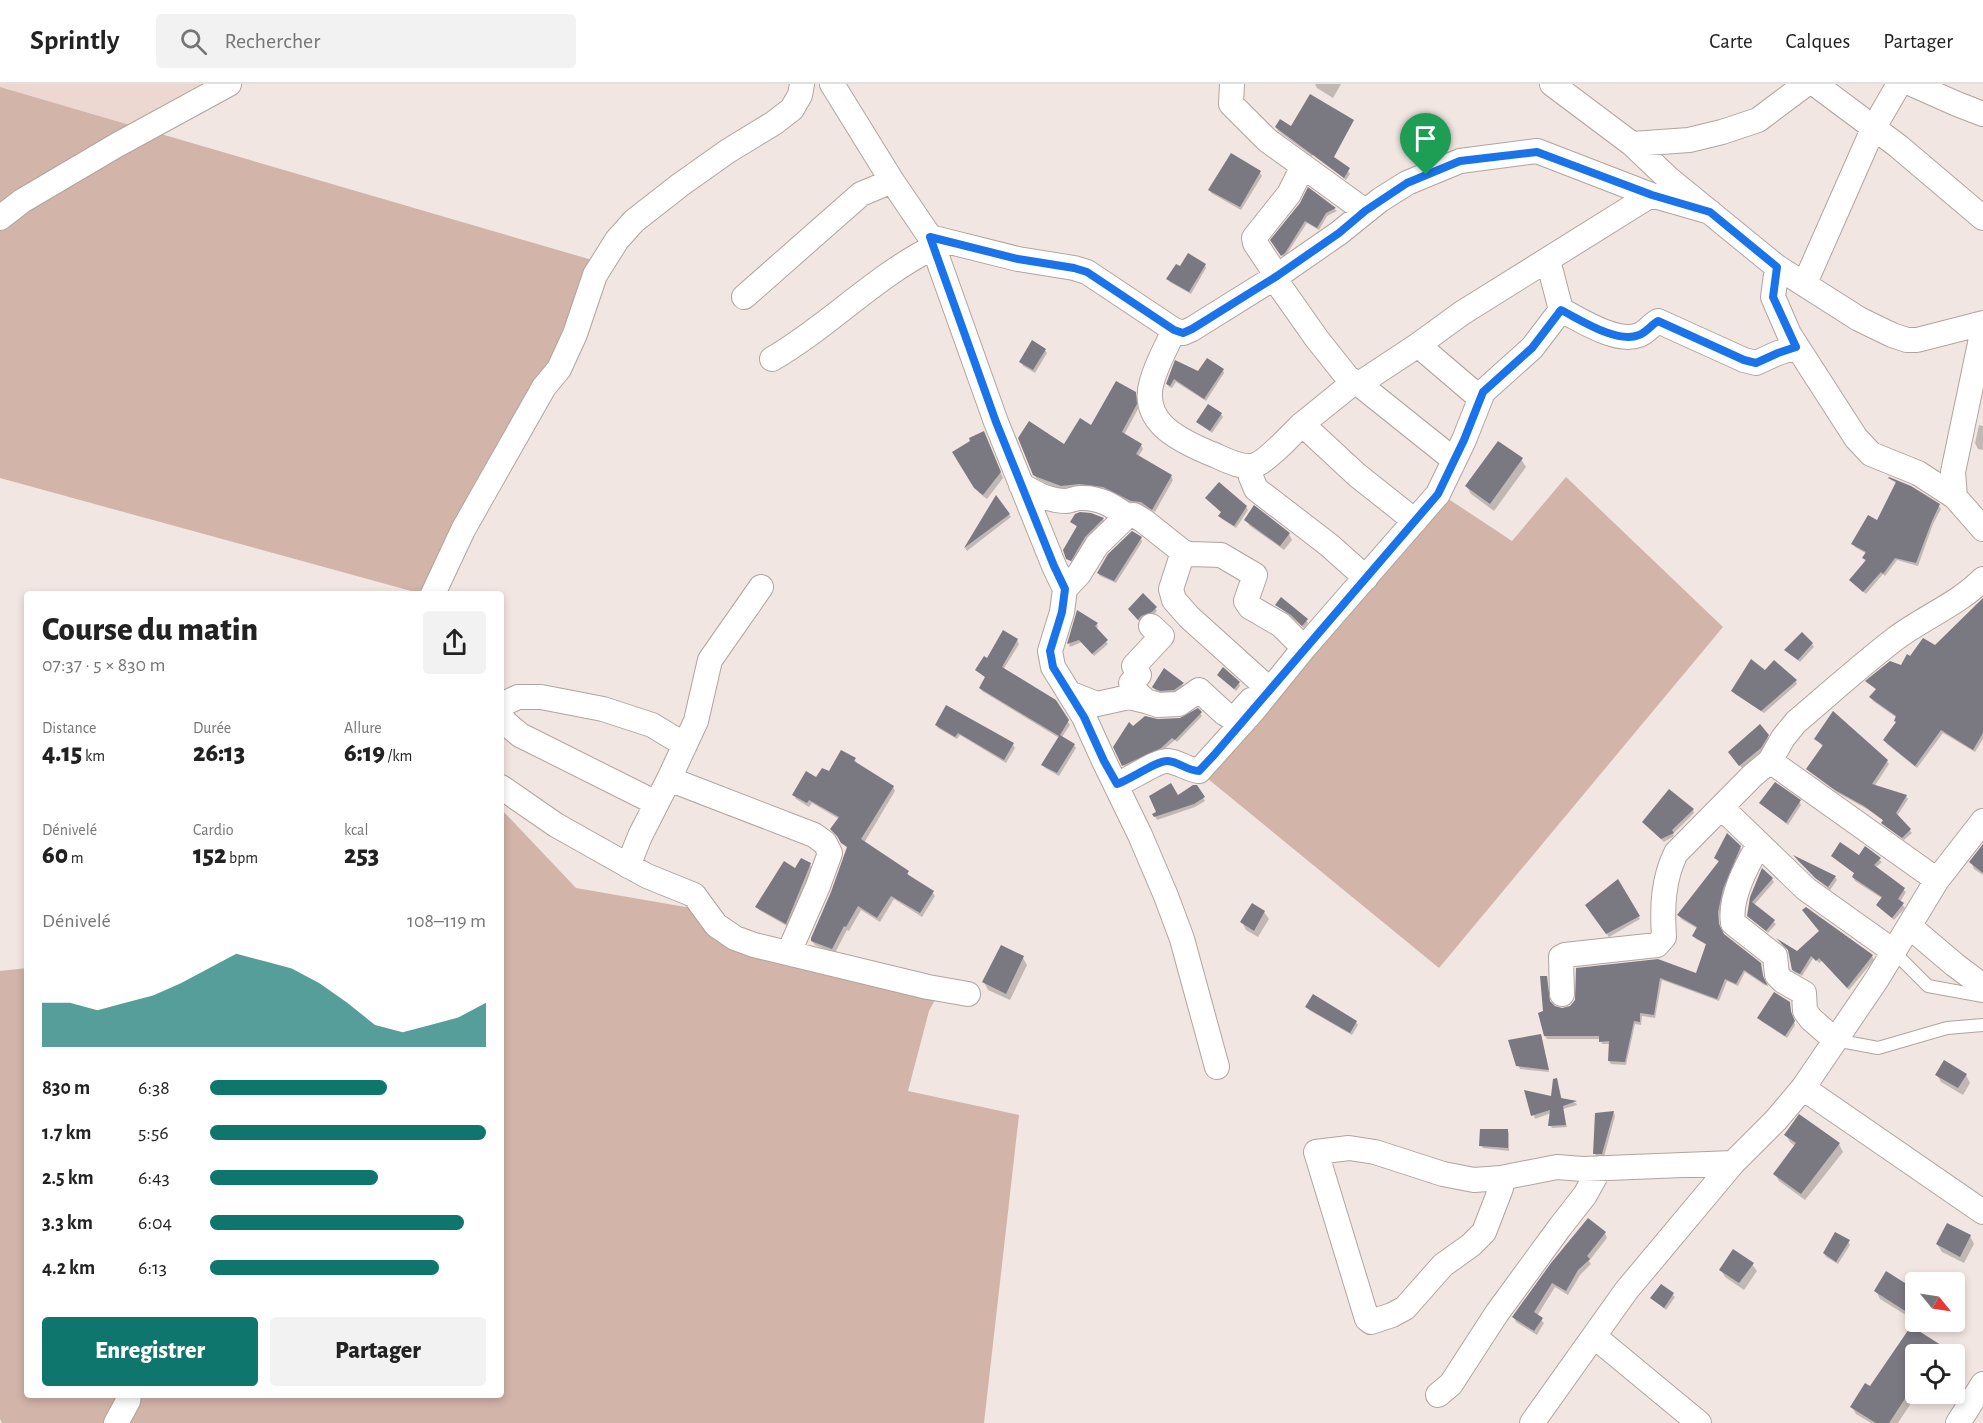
<!DOCTYPE html>
<html lang="fr">
<head>
<meta charset="utf-8">
<style>
  :root { --surface:#fff; --page:#f2f2f2; --text:#222; --muted:#767676; --line:#e0e0e0; --accent:#0f766e }
  body { margin:0; font-family:"Alegreya Sans",sans-serif; background:var(--page); color:var(--text); height:100vh; display:flex; flex-direction:column; font-size:22px; white-space:nowrap }
  * { box-sizing:border-box; margin:0 }
  p { font-size:20px; color:var(--muted) }
  .icon { flex:none; width:33px; height:33px; fill:none; stroke:currentColor; stroke-width:2; stroke-linecap:round; stroke-linejoin:round }
  .map { position:relative; flex:1; overflow:hidden }
  .details { position:absolute; left:24px; top:507px; width:480px; height:807px; display:flex; flex-direction:column; background:var(--surface); border-radius:6px; box-shadow:0 3px 9px #0003 }
  .details>* { flex:none }
  .needle { width:39px; rotate:120deg }
  .controls { position:absolute; left:1905px; top:1188px; display:grid; gap:12px }
  .controls a { display:grid; place-items:center; width:60px; height:60px; border-radius:6px; background:var(--surface); box-shadow:0 3px 9px #0003; font-size:30px }
  .pin { position:absolute; display:grid; place-items:center; width:51px; height:51px; color:#fff; margin:-62px -26px; border-radius:50% 50% 50% 0; rotate:-45deg; box-shadow:0 0 6px #0007 }
  .pin .icon { rotate:45deg }
  .round { display:grid; place-items:center; flex:none; width:63px; height:63px; border-radius:6px; background:var(--page) }
  .overview { display:flex; align-items:center; justify-content:space-between; height:102px; padding:0 18px }
  h1 { font-size:33px; font-weight:800; line-height:45px }
  .figures { display:grid; grid-template-columns:repeat(3,1fr); gap:9px; height:102px; padding:6px 18px }
  .figures div { display:grid; align-content:center }
  .figures b { font-size:26px; font-weight:800 }
  .figures small { font-size:16px; font-weight:400 }
  .figures p { font-size:16px }
  .chart { height:168px; padding:12px 18px }
  .chart p { display:flex; justify-content:space-between }
  .chart svg { width:100%; height:108px; margin-top:6px; fill:var(--accent); opacity:.7 }
  .primary-button { display:flex; gap:12px; margin-top:auto; padding:12px 18px }
  .primary-button a { flex:1; height:69px; border-radius:6px; background:var(--accent); color:#fff; font-size:24px; font-weight:800; line-height:69px; text-align:center }
  .primary-button a+a { background:var(--page); color:var(--text) }
  ul { padding:0 18px; list-style:none; font-size:20px }
  li { display:grid; grid-template-columns:96px 72px 1fr; align-items:center; height:45px }
  li i { height:15px; border-radius:8px; background:var(--accent) }
  header { display:flex; align-items:center; gap:36px; box-sizing:border-box; height:84px; padding:0 30px; background:var(--surface); border-bottom:2px solid var(--line) }
  header strong { font-size:28px }
  nav { display:flex; gap:33px; margin-inline-start:auto; font-size:21px }
  .search { width:420px; height:54px; background:var(--page); display:flex; align-items:center; gap:15px; box-sizing:border-box; padding:0 21px; border-radius:6px; color:var(--muted); font-size:22px }
  .map>svg:first-child { display:block }
  .built { fill:#ecd8d1 }
  .green { fill:#d2b4a9 }
  .shadow { fill:#0003 }
  .building { fill:#7a7982 }
  .lines { fill:none; stroke-linecap:round; stroke-linejoin:round }
  .lane-casing { stroke:#b0a4a0; stroke-width:14 }
  .street-casing { stroke:#b0a4a0; stroke-width:26 }
  .lane { stroke:#fff; stroke-width:12 }
  .street { stroke:#fff; stroke-width:24 }
  .route-casing { stroke:#fff; stroke-width:12 }
  .route { stroke:#1a73e8; stroke-width:8 }
</style>
</head>
<body>
<header>
<strong>Sprintly</strong>
<div class="search"><svg class="icon" aria-label="search" viewBox="0 0 24 24"><circle cx="10" cy="10" r="6"/><path d="M15 15l6 6"/></svg>Rechercher</div>
<nav><a>Carte</a><a>Calques</a><a>Partager</a></nav>
</header>
<div class="map">
<svg width="1983" height="1339" viewBox="0 0 1983 1339">
  <rect width="100%" height="100%" fill="#f2e6e2"/>
  <path class="built" d="M0,0H208L131,41L0,3Z"/>
  <path class="green" d="M0,3L592,176L574,247L422,510L0,394Z
    M1566,393L1723,543L1439,884L1202,690L1447,414L1512,457Z
    M501,725L576,804L697,825L740,851L936,914L929,927L908,1007L1019,1031L984,1339H2L0,1335V887L27,884V1311H501Z"/>
  <path class="shadow" d="M1315,0H1341L1333,14L1317,4Z
    M1337,30L1312,72L1278,47L1276,43L1292,44Z
    M1323,78L1348,87L1350,90L1346,96Z
    M1260,89L1262,92L1241,126L1211,109L1210,106Z
    M1309,106L1337,127L1327,132L1319,146L1307,139L1284,174L1272,156L1301,120Z
    M1205,181L1206,184L1191,210L1170,198L1168,195L1181,184Z
    M1045,266L1047,269L1035,289L1023,282L1021,278Z
    M1176,278L1199,288L1223,286L1224,289L1206,317L1176,298L1172,304L1169,303L1168,300Z
    M1135,309L1137,313L1138,325L1124,351L1141,361L1143,365L1138,373L1171,392L1173,396L1155,428L1144,422L1134,420L1106,406L1083,403L1064,406L1054,403L1037,395L1034,391L1065,362Z
    M1221,330L1223,333L1212,349L1198,338Z
    M1979,341L1983,342V366L1978,365L1975,359Z
    M986,354L1003,394L987,415L979,409L954,368Z
    M1521,375L1526,383L1494,427L1471,410L1467,403Z
    M1890,395L1939,422L1941,425L1933,440L1918,482L1897,476L1885,492L1883,490L1866,510L1853,499L1865,477L1864,474L1867,470L1855,463L1853,460L1877,438L1897,400Z
    M996,414L1011,433L967,467L965,464Z
    M1207,414L1246,423L1248,426L1236,444L1222,435L1220,432L1222,429Z
    M1090,430L1103,435L1105,438L1072,479L1068,474L1078,444L1072,438Z
    M1246,436L1289,450L1292,456L1284,466L1250,442Z
    M1141,454L1142,458L1116,499L1100,492L1098,489Z
    M1983,517V655L1975,668L1943,649L1917,684L1887,660L1885,656L1897,639V634L1873,617L1871,613L1877,606L1867,598L1902,583L1910,574L1935,563Z
    M1277,521L1306,536L1308,539L1304,544Z
    M1155,524L1157,527L1153,531L1140,538L1129,526Z
    M1077,529L1097,540L1098,543L1096,545L1108,560L1094,572L1082,558L1070,563L1069,560Z
    M1004,549L1017,556L1019,560L1003,586L1055,617L1070,641L1062,653L1074,661L1076,664L1059,692L1045,684L1043,681L1059,654L982,607L980,604L986,594L977,586L988,576Z
    M1812,560L1814,563L1800,578L1786,567Z
    M1164,586L1182,600L1184,603L1176,609H1163L1156,607L1153,603Z
    M1218,591L1239,599L1240,602L1236,607Z
    M1796,597L1797,600L1764,629L1735,610L1733,607Z
    M1200,629L1202,632L1177,658L1175,656L1162,667L1125,684L1115,663L1133,644L1158,637L1181,636Z
    M937,641L1013,661L1015,664L1006,679L960,651L957,655L938,644Z
    M1767,651L1769,655L1762,667L1742,684L1731,671Z
    M1816,655L1887,677L1889,680L1874,703L1906,712L1908,715L1897,732L1912,749L1904,756L1885,742L1884,737L1867,725L1838,709L1810,688L1808,685L1823,663Z
    M854,675L857,679L893,703L895,707L864,759L907,788L910,793L932,808L935,812L922,833L894,815L880,838L861,826L849,847L847,846L835,869L815,861L812,857L848,765L832,745L839,735L812,719L809,723L796,715L794,711Z
    M1196,702L1205,717L1195,723L1157,736L1154,730Z
    M1799,717L1801,721L1788,741L1761,719Z
    M1693,726L1694,729L1673,750L1674,752L1664,758L1644,739Z
    M1740,763L1742,767L1724,809L1719,832L1720,845L1723,851L1760,880L1766,902L1745,888L1738,902L1727,897L1719,917L1662,896L1655,934L1642,932L1641,941L1635,940L1626,981L1611,980L1609,977L1611,960H1602L1601,955H1547L1545,952L1546,893L1550,920L1562,926L1571,923L1576,917L1577,886L1697,891L1707,861L1696,855L1694,852L1698,845L1681,835L1679,831L1719,779L1716,774Z
    M1983,763V791L1974,785L1971,778Z
    M1865,764L1882,778L1875,784L1906,808L1900,818L1905,824L1894,836L1880,824L1883,815L1855,797L1853,793L1855,790L1833,772L1859,773Z
    M1796,775L1835,793L1837,796L1830,806L1819,797Z
    M810,781L812,784L787,842L759,826L757,823Z
    M1772,795L1774,798L1754,821L1776,840L1768,849L1748,831L1751,813Z
    M1617,798L1640,835L1609,853L1589,824Z
    M1806,824L1872,872L1874,876L1849,906L1822,877L1819,879L1814,873L1802,892L1794,888L1792,884L1789,867L1781,859L1797,869L1820,847Z
    M1264,828L1269,835L1258,853L1246,846L1242,838Z
    M1023,874L1027,881L1010,916L988,906L984,898Z
    M1789,919L1795,941L1787,954L1761,937L1759,934Z
    M1307,923L1356,938L1358,941L1352,951L1309,926Z
    M1541,951L1549,988L1520,985L1518,981Z
    M1937,991H1966L1970,999L1963,1011L1941,998Z
    M1557,996L1562,1016L1576,1019L1577,1021L1563,1025L1567,1043L1552,1044L1550,1041L1551,1029L1535,1035L1526,1008L1553,1014Z
    M1614,1029L1615,1032L1604,1073H1596L1595,1070L1597,1030Z
    M1507,1046L1509,1049V1067L1483,1064L1481,1061Z
    M1786,1051L1839,1060L1843,1068L1805,1116L1779,1097L1775,1090L1795,1062L1790,1058Z
    M1605,1149L1607,1154L1589,1177L1591,1180L1580,1191L1568,1211L1555,1203L1537,1232L1544,1239L1537,1251L1516,1238L1514,1234Z
    M1970,1152L1974,1160L1964,1179L1942,1168L1937,1160Z
    M1848,1158L1850,1161L1838,1180L1826,1173L1824,1169Z
    M1752,1180L1757,1187L1744,1206L1725,1193L1721,1186Z
    M1661,1202L1675,1213L1666,1226L1652,1214Z
    M1876,1207L1916,1208L1917,1238L1880,1215Z
    M1912,1244L1945,1265L1948,1270H1916L1917,1310L1898,1339H1871L1856,1330L1852,1323L1871,1305Z"/>
  <path class="building" d="M1310,10L1354,36L1334,73L1350,84L1344,94L1275,43L1280,35L1291,42Z
    M1231,69L1261,87L1240,123L1208,106Z
    M1308,103L1336,124L1326,129L1317,144L1305,137L1285,169L1281,172L1270,156L1300,119Z
    M1188,169L1206,180L1189,208L1166,195L1176,180L1180,182Z
    M1032,256L1046,265L1033,286L1019,278Z
    M1207,274L1224,285L1204,315L1174,295L1170,302L1166,300L1175,276L1198,287Z
    M1116,297L1136,308L1137,320L1122,348L1142,360L1136,370L1172,391L1152,426L1141,418L1131,417L1103,403L1080,400L1061,402L1037,393L1033,391L1018,354L1029,337L1064,360L1080,334L1091,341Z
    M1208,320L1222,329L1210,347L1196,338Z
    M984,347L1001,388L983,411L974,404L952,368L970,357L969,354Z
    M1498,357L1523,374L1490,420L1465,402Z
    M1889,393L1911,402L1940,420L1932,437L1916,479L1895,474L1883,490L1881,488L1863,508L1849,496L1866,476L1862,474L1866,468L1851,460L1868,431L1877,436L1896,398L1888,394Z
    M1219,398L1247,422L1234,442L1218,432L1221,428L1205,414Z
    M996,411L1010,430L964,464Z
    M1254,421L1290,449L1280,462L1244,436Z
    M1080,428L1091,429L1104,434L1085,453L1071,477L1066,475L1063,466L1077,442L1070,438L1075,430Z
    M1132,447L1142,453L1114,497L1097,489L1108,470Z
    M1143,509L1157,523L1152,528L1141,532L1138,536L1128,525Z
    M1281,513L1308,535L1302,542L1291,531L1275,521Z
    M1983,514V649L1973,666L1941,646L1915,682L1883,656L1896,638L1894,637L1896,632L1869,613L1876,605L1865,597L1890,577L1901,581L1907,570L1910,572L1923,554L1935,561Z
    M1077,526L1098,539L1095,542L1108,556L1092,570L1079,556L1067,560Z
    M1003,546L1018,555L1002,583L1056,616L1069,636L1060,651L1075,660L1057,689L1041,681L1059,652L979,604L985,593L975,586L984,572L987,574Z
    M1802,548L1813,559L1798,576L1784,566Z
    M1751,575L1765,586L1774,576L1797,596L1761,627L1731,607Z
    M1223,583L1240,598L1234,605L1217,591Z
    M1164,584L1184,599L1174,606L1160,607L1153,604L1152,603Z
    M946,621L1014,659L1004,676L958,649L955,653L935,641Z
    M1198,624L1202,628L1175,656L1172,654L1161,664L1122,682L1113,663L1129,638L1133,642L1145,632L1158,635L1180,634Z
    M1833,627L1888,676L1872,700L1907,711L1896,729L1911,745L1902,754L1881,739L1883,736L1864,722L1835,706L1806,685L1823,661L1814,655Z
    M1760,640L1769,651L1761,664L1739,682L1728,668Z
    M841,666L856,674L854,677L894,702L861,755L909,787L907,790L934,807L920,829L891,812L877,834L858,822L846,843L844,842L832,865L811,857V854L831,808L847,763L841,759L837,752L830,745L839,733L809,716L807,719L792,711L806,687L816,693L822,684L829,687Z
    M1775,698L1801,716L1786,739L1759,719Z
    M1171,699L1178,711L1193,701H1197L1205,713L1194,720L1154,733L1152,730L1156,728L1149,712Z
    M1669,705L1694,725L1672,746L1674,749L1661,755L1642,738Z
    M1727,749L1741,762L1723,805L1718,828L1719,840L1724,850L1761,879L1763,892L1768,902L1744,886L1736,900L1725,895L1717,915L1660,894L1654,931L1640,929V938L1634,937L1625,978L1608,977L1609,957L1599,958V952H1544L1538,929L1543,927L1540,892H1547L1550,917L1555,922L1562,924L1570,922L1575,916L1576,884L1658,875L1696,889L1706,860L1692,852L1697,843L1677,831L1719,777L1714,774Z
    M1840,758L1859,771L1865,762L1881,774L1874,781L1905,804L1898,815L1904,819L1892,834L1876,821L1882,813L1852,793L1854,789L1831,772Z
    M1983,760V789L1969,778Z
    M1793,771L1836,792L1828,803L1815,794Z
    M801,774L811,779L786,840L755,823L784,777L795,784Z
    M1762,784L1773,794L1752,818L1775,836L1766,847L1747,832L1750,813Z
    M1618,795L1640,832L1606,850L1585,821Z
    M1252,819L1265,827L1254,847L1240,838Z
    M1806,823L1873,871L1847,904L1819,874L1816,877L1811,872L1800,890L1792,886L1788,866L1776,854L1797,867L1819,847L1802,826Z
    M1001,861L1024,872L1006,910L982,898Z
    M1774,908L1790,918L1791,928L1795,937L1785,952L1757,934Z
    M1313,910L1357,937L1350,949L1305,923Z
    M1541,950L1549,986L1516,982L1508,956Z
    M1944,976L1967,990L1958,1004L1935,991Z
    M1557,994L1561,1014L1577,1017L1563,1022L1566,1041L1548,1042L1550,1026L1531,1032L1524,1006L1551,1012L1553,995Z
    M1614,1027L1602,1070H1593L1595,1029Z
    M1799,1030L1840,1059L1801,1110L1773,1090L1796,1059L1784,1051Z
    M1480,1045H1508V1064L1479,1062Z
    M1588,1134L1606,1148L1587,1172L1590,1175L1578,1186L1566,1207L1552,1199L1534,1228L1543,1234L1534,1247L1512,1233L1551,1179Z
    M1947,1139L1971,1151L1960,1173L1936,1160Z
    M1835,1148L1850,1156L1836,1178L1823,1169Z
    M1733,1165L1754,1179L1739,1199L1719,1186Z
    M1886,1187L1916,1206V1234L1874,1207Z
    M1661,1200L1674,1209L1664,1224L1650,1214Z
    M1911,1242L1955,1270H1916V1298L1889,1339H1876L1850,1323L1865,1299L1870,1302Z"/>
  <g class="lines">
    <defs>
      <path id="lane" d="M1893,867L1928,902L1983,912
        M1835,956L1878,964L1947,944L1983,941"/>
      <path id="street" d="M832,0L892,97L930,153L996,338L1054,482L1065,505L1062,528L1050,567L1053,583L1084,633L1104,677L1140,751L1166,812L1182,855L1217,983
        M1232,0L1231,20L1267,56L1365,127
        M1552,0L1632,60L1668,94L1777,183L1859,235L1892,251L1907,256H1917L1983,239
        M1815,0L1898,62L1983,134
        M1912,0L1957,20L1983,30
        M1632,60L1689,56L1722,48L1758,36L1806,0
        M0,134L22,117L117,61L229,0
        M930,153L1018,175L1074,184L1087,188L1174,246L1183,249L1192,245L1277,192L1339,149L1380,116L1407,99L1460,77L1537,67L1651,111L1710,128
        M1777,183L1773,213L1789,250L1856,354L1871,370L1918,389L1955,413
        M1277,192L1255,159L1254,154L1289,110L1303,82
        M1274,194L1317,255L1348,294L1359,300L1418,261L1462,229L1651,111
        M1805,199L1873,45L1899,0
        M744,213L861,110L892,97
        M1561,226C1581,236 1617,260 1639,251C1647,248 1651,241 1658,237L1744,276L1756,279L1778,269L1796,263
        M1983,245L1953,388L1955,413L1983,445
        M1174,246C1167,262 1157,279 1152,297C1140,337 1177,355 1207,368C1221,373 1241,386 1255,381C1266,378 1291,351 1300,342C1318,327 1336,313 1354,298
        M1418,261L1480,314
        M772,275C829,242 875,192 934,163
        M1359,300L1454,376
        M1302,340L1357,391L1415,437
        M1249,382L1251,393L1256,405L1329,461L1366,494
        M1021,401C1035,409 1049,417 1066,417C1070,417 1075,414 1080,414C1099,413 1112,421 1127,432
        M1183,468L1171,505L1174,516L1189,533L1270,606
        M1065,505L1079,490L1097,461L1127,432L1134,431L1144,437L1183,468L1190,470L1221,471L1255,491L1246,517L1250,523L1281,541L1304,564
        M433,510L463,446L481,414L544,303L559,285L575,250L595,191L617,156L634,137L680,101L728,67L774,39L792,25L800,11L802,0
        M1151,542L1162,552L1134,582L1139,591L1131,599L1137,609L1146,617L1158,621L1179,620L1199,606L1224,629L1234,635L1251,616
        M1069,609L1097,620L1129,613L1146,617
        M501,621L518,613H541L603,625L652,641L685,661
        M501,633L507,640L520,651L656,719
        M1770,677L1937,796
        M669,695L814,751L825,759L830,769L818,802L789,868
        M1117,700C1130,696 1157,676 1168,677C1179,678 1188,686 1199,687L1253,627L1304,564L1438,410L1464,356L1483,308L1532,264L1561,226L1548,176
        M501,703L556,741L620,777L647,792L694,811L716,841L735,854L754,861L928,903L968,910
        M1722,724L1806,805L1893,867
        M1759,760C1747,781 1729,814 1733,839L1775,872L1777,891L1783,897L1804,909L1805,927L1811,935L1835,956
        M628,782L640,752L669,695L696,637L710,576L761,503
        M1909,842L1955,881L1983,902
        M1562,910L1561,873L1565,871L1657,861L1664,853C1662,823 1663,795 1676,769L1752,692L1770,677L1783,654L1796,638C1829,610 1861,581 1895,555C1924,533 1957,521 1983,495
        M1803,1004L1983,1128
        M1501,1094V1104L1484,1148L1471,1161L1443,1181L1405,1224L1392,1231L1371,1238L1367,1235L1316,1068L1349,1064L1375,1068L1443,1090L1474,1096L1501,1094L1557,1083L1583,1085L1733,1079
        M1595,1253L1699,1339
        M1438,1311L1451,1300L1497,1229L1560,1143L1585,1111L1600,1084
        M116,1339L128,1317L129,1311
        M1532,1339L1626,1207L1733,1079L1776,1036L1803,1004L1877,895L1937,796L1983,737
        M1958,1339L1983,1300"/>
    </defs>
    <use href="#lane" class="lane-casing"/>
    <use href="#street" class="street-casing"/>
    <use href="#lane" class="lane"/>
    <use href="#street" class="street"/>
  </g>
  <g class="lines">
    <defs>
      <path id="route" d="M1537,68L1652,111L1710,128L1777,183L1773,213L1796,263L1778,269L1756,279L1744,276L1658,237C1651,241 1647,248 1639,251C1617,260 1581,236 1561,226L1532,264L1483,308L1464,356L1438,410L1214,671L1199,687C1188,687 1179,678 1168,677C1157,676 1130,696 1117,700L1104,677L1084,633L1053,583L1050,567L1062,528L1065,505L1054,482L996,338L930,153L1018,175L1074,184L1087,188L1174,246L1183,249L1192,245L1277,192L1339,149L1365,127L1407,99L1460,77Z"/>
    </defs>
    <use href="#route" class="route-casing"/>
    <use href="#route" class="route"/>
  </g>
</svg>
<div class="controls">
<a><svg class="needle" viewBox="-14 -14 28 28"><path d="M0-13l5 13h-10z" fill="#e53935"/><path d="M0 13l5-13h-10z" fill="#767676"/></svg></a>
<a><svg class="icon" aria-label="locate" viewBox="0 0 24 24"><circle cx="12" cy="12" r="6"/><path d="M12 2v4M12 18v4M2 12h4M18 12h4"/></svg></a>
</div>
<div class="pin" style="left:1426px;top:91px;background:#1e9e55"><svg class="icon" aria-label="arrive" viewBox="0 0 24 24"><path d="M6 21V4h12l-3 4 3 4H6"/></svg></div>
<section class="details">
<div class="overview"><div><h1>Course du matin</h1><p>07:37 · 5 × 830 m</p></div><a class="round"><svg class="icon" aria-label="share" viewBox="0 0 24 24"><path d="M12 15V3M7 8l5-5 5 5M5 13v7h14v-7"/></svg></a></div>
<div class="figures">
<div><p>Distance</p><b>4.15<small> km</small></b></div>
<div><p>Durée</p><b>26:13</b></div>
<div><p>Allure</p><b>6:19<small> /km</small></b></div>
</div>
<div class="figures">
<div><p>Dénivelé</p><b>60<small> m</small></b></div>
<div><p>Cardio</p><b>152<small> bpm</small></b></div>
<div><p>kcal</p><b>253</b></div>
</div>
<div class="chart"><p><span>Dénivelé</span>108–119 m</p>
<svg viewBox="0 0 160 44" preserveAspectRatio="none"><path d="M0 44V26L10 26L20 29L30 26L40 23L50 18L60 12L70 6L80 9L90 12L100 18L110 26L120 35L130 38L140 35L150 32L160 26V44z"/></svg>
</div>
<ul>
<li><b>830 m</b>6:38<i style="width:64%"></i></li>
<li><b>1.7 km</b>5:56<i style="width:100%"></i></li>
<li><b>2.5 km</b>6:43<i style="width:61%"></i></li>
<li><b>3.3 km</b>6:04<i style="width:92%"></i></li>
<li><b>4.2 km</b>6:13<i style="width:83%"></i></li>
</ul>
<div class="primary-button"><a>Enregistrer</a><a>Partager</a></div>
</section>
</div>
</body>
</html>
